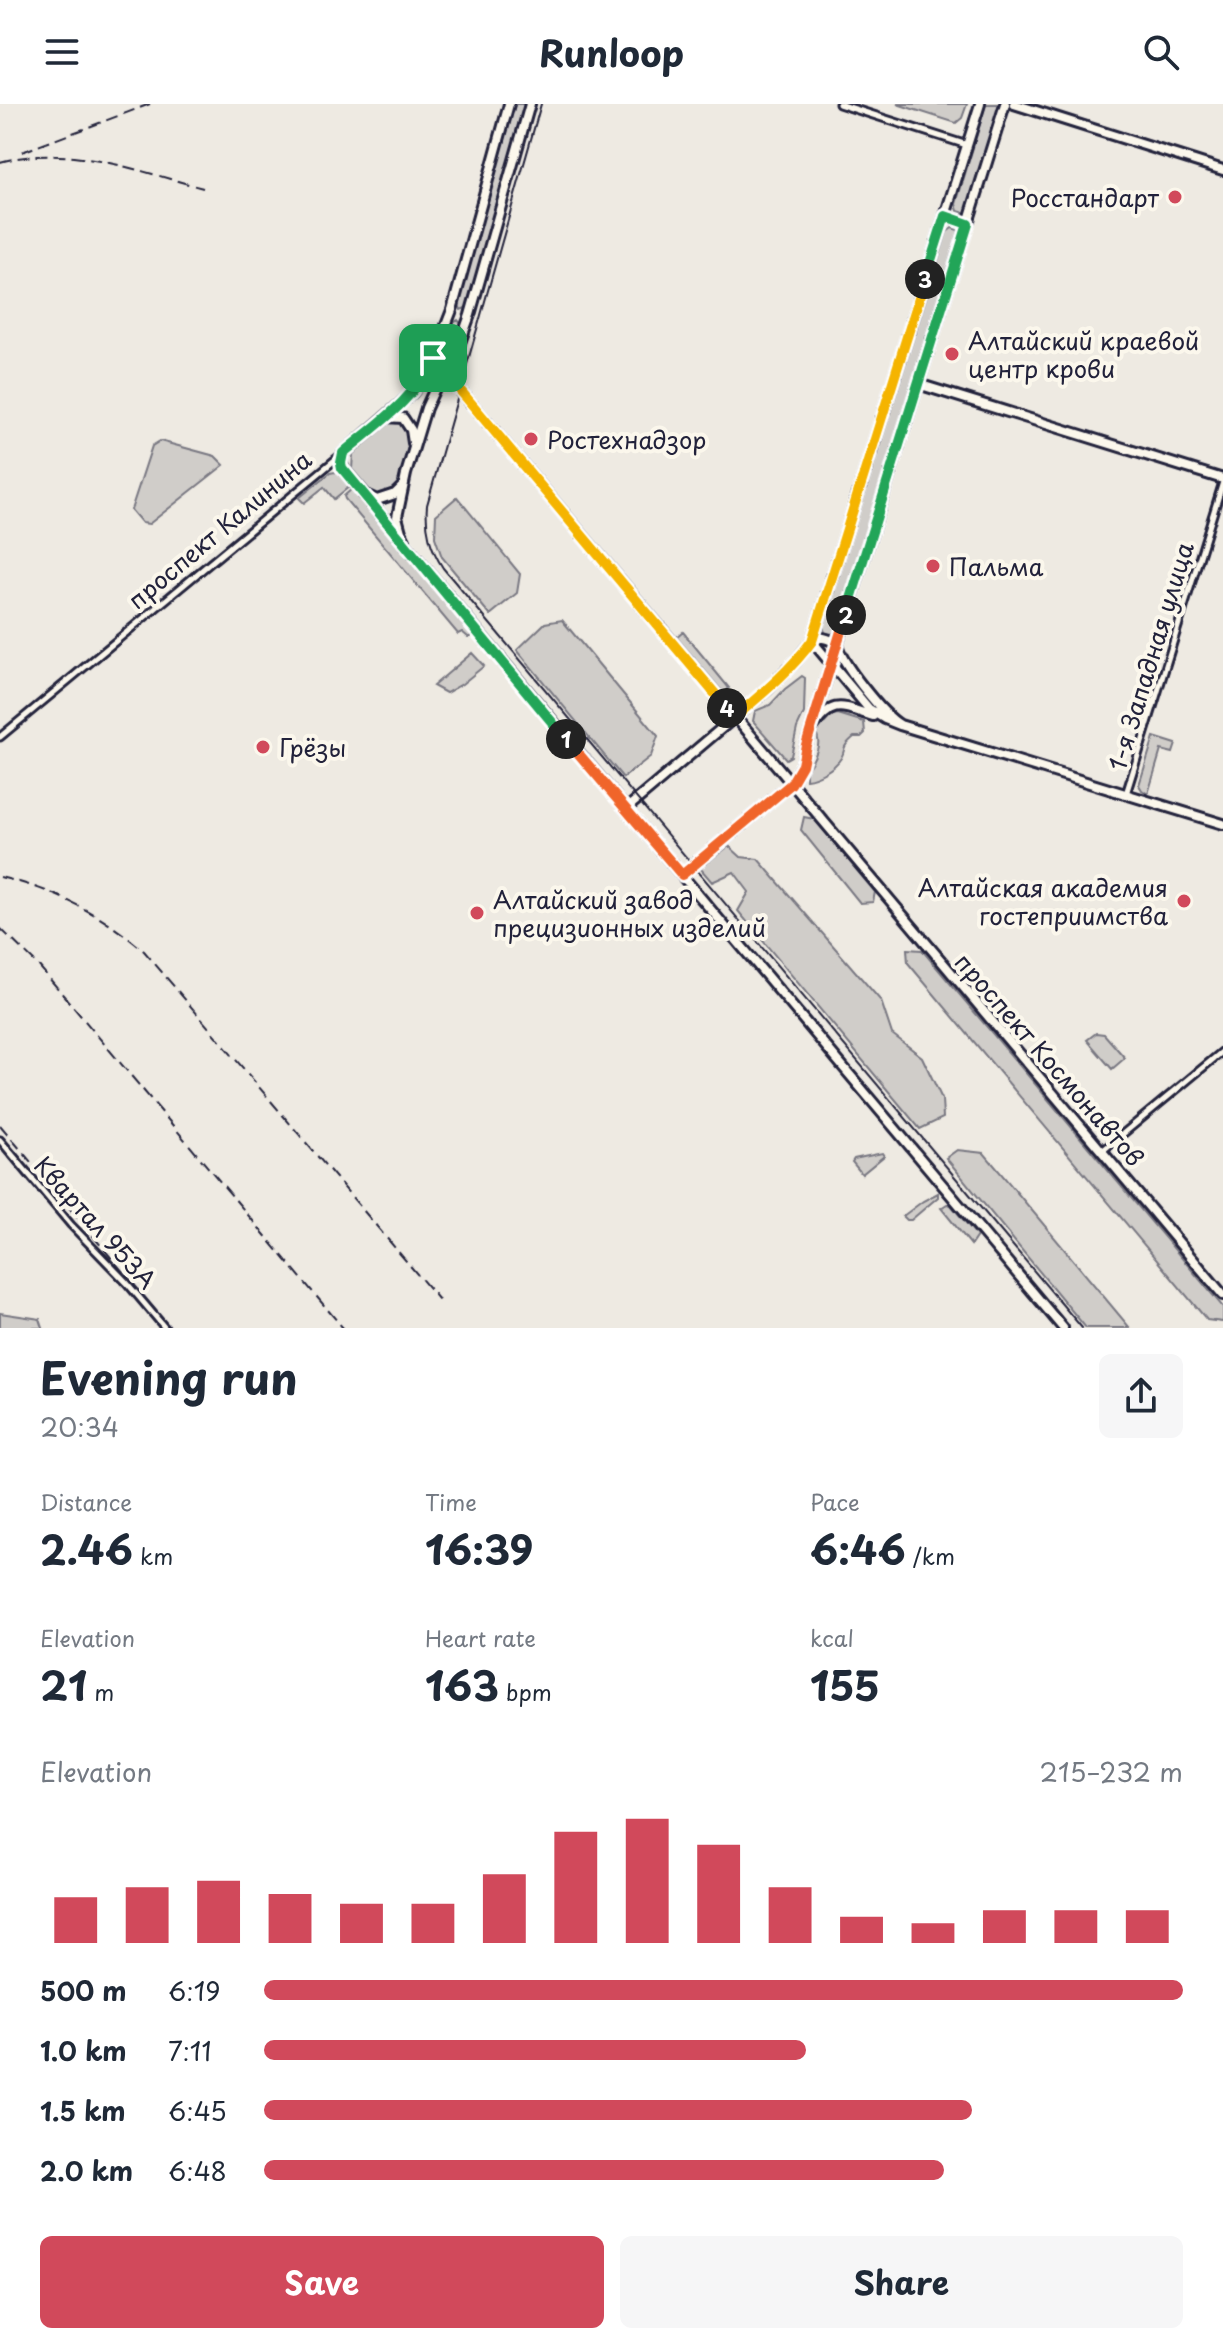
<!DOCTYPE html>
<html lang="en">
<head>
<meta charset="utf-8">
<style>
  :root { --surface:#fff; --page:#f6f6f7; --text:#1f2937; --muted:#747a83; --accent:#d1495b }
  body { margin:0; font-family:"Playpen Sans",sans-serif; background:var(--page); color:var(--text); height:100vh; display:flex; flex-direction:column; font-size:30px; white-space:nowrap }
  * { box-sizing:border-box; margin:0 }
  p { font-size:26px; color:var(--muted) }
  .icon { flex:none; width:44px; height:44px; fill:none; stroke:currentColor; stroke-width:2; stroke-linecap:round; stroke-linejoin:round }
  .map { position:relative; height:1224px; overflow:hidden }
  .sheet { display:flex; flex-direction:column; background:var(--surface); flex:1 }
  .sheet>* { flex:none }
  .pin { position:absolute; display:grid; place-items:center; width:68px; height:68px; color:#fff; margin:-34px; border-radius:16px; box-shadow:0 4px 12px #0006 }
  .km { position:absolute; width:40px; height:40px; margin:-20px; border-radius:50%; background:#222; color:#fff; font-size:22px; line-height:40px; text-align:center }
  .round { display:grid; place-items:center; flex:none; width:84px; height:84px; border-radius:12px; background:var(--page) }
  .overview { display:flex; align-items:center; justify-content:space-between; height:136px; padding:0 40px }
  h1 { font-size:44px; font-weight:700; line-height:60px }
  .figures { display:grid; grid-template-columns:repeat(3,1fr); gap:12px; height:136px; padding:8px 40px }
  .figures div { display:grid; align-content:center }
  .figures b { font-size:40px; font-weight:700 }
  .figures small { font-size:22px; font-weight:400 }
  .figures p { font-size:22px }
  .chart { height:224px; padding:16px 40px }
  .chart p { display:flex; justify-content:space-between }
  .chart svg { width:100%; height:144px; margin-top:8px; stroke:var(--accent); stroke-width:6 }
  .button { display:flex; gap:16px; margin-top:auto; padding:16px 40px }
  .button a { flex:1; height:92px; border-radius:12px; background:var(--accent); color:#fff; font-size:32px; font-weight:700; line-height:92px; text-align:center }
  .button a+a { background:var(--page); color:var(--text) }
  ul { padding:0 40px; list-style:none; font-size:26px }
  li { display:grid; grid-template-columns:128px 96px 1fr; align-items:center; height:60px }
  li i { height:20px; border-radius:10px; background:var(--accent) }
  header { display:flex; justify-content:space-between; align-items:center; height:104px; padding:0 40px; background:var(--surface); font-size:36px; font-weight:700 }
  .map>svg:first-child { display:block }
  .green { fill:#d0cdc9; stroke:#797882; stroke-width:2 }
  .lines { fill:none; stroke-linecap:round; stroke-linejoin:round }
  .street-casing { stroke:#22223b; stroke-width:11 }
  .secondary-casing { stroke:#22223b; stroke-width:14 }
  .primary-casing { stroke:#22223b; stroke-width:14 }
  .street { stroke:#fbf7ec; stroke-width:5 }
  .secondary { stroke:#fbf7ec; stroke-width:8 }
  .primary { stroke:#fbf7ec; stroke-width:8 }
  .tram { stroke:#22223b; stroke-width:2 }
  .rail { stroke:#22223b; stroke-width:2; stroke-dasharray:12 6; stroke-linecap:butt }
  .split-1-casing { stroke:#fff; stroke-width:16 }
  .split-2-casing { stroke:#fff; stroke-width:16 }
  .split-3-casing { stroke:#fff; stroke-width:16 }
  .split-4-casing { stroke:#fff; stroke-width:16 }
  .split-5-casing { stroke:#fff; stroke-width:16 }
  .split-1 { stroke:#22a559; stroke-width:10 }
  .split-2 { stroke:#f0652b; stroke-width:10 }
  .split-3 { stroke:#22a559; stroke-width:10 }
  .split-4 { stroke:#f5b400; stroke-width:10 }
  .split-5 { stroke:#f5b400; stroke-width:10 }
  .poi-dot { fill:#d1495b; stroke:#fbf7ec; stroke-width:3 }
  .labels { text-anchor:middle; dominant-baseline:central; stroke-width:8; stroke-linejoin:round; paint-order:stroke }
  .poi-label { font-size:24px; fill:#22223b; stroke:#fbf7ec; text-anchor:start }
  .street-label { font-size:24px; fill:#22223b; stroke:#fbf7ec }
</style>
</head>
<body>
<header><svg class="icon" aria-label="menu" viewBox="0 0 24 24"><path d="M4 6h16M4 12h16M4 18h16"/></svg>Runloop<svg class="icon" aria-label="search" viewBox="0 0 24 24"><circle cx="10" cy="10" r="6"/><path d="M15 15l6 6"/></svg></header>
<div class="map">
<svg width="1223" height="1224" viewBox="0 0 1223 1224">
  <rect width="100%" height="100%" fill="#eeeae2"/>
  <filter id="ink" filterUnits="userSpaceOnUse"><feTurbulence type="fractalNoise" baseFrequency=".0125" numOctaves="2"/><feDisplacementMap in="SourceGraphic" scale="16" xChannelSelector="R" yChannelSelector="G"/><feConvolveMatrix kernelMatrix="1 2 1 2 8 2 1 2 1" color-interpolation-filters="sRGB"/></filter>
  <g filter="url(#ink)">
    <path class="green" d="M515,0H526L468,203L461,206L458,199Z
      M897,0H967L962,14L956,19Z
      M986,0H1001L969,103L965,109L958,107L956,100Z
      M952,124L958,126L960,132L836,527L831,530L825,529L823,522L947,128Z
      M458,216L462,221L452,251L443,247L452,220Z
      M396,317C419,331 403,364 395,385L390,389L374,391L352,365L353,350L391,318Z
      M160,337L215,352L224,361L149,420L142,419L131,406L152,342Z
      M335,368L339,369L350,382L334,395L324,383L304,399L299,394L330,369Z
      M353,384L472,527L471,533H468L462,528L458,530L345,395L344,392Z
      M457,393L520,470L517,489L490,511L442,453L435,433L436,411Z
      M562,516L658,632L651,652L623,674L517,546L545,519Z
      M683,528L729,584L721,592L675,535Z
      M472,549L484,562L462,580L446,589L433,582Z
      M802,572L805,574L804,609L797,624L791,652L786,655L753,617L755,607L770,601L785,585Z
      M838,610L864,618L865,629L861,633H854C840,645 847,643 841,654C834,665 817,674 806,675V666C812,659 820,644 818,635C816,623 814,635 818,622L825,619L832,611Z
      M1154,633L1176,640L1173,649L1161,646L1148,690L1142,686L1139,681Z
      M804,713L814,715L875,788L873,798L860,799L801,726Z
      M729,742L741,753L758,755L881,897L892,930L922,953L942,995L943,1014L920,1025L738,807L749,788L734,768L712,778L700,764Z
      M907,845L922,846L1223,1203V1218L1207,1216L908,859Z
      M1096,929L1104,930L1125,954L1112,965L1087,936Z
      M957,1046L984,1049L1130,1224H1086L946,1054Z
      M882,1049L884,1052L862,1070L852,1058L854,1055Z
      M938,1089V1093L911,1116H907L903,1112L923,1097Z
      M947,1100L951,1101L977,1132L971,1141L941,1104Z
      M0,1209L40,1215L43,1224H0Z"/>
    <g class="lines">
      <defs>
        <path id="street" d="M839,0L967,41
          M0,633L342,350
          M1126,690L1223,378
          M0,1036L71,1121L127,1179L165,1224
          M1101,1048L1223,947"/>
        <path id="secondary" d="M509,0L452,206L429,265L413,288L400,300L343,349L341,359L346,369L626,705
          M1014,0L1223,66
          M433,254L1223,1191
          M918,280L1223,375
          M385,313L403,314L411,326L413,339
          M366,391L377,396L395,390L402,383
          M405,436L401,428L397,413L406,370L426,304L436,282L456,250L470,211L530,0
          M900,621C883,611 840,558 837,539C827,535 822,531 812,537L869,605L885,615L900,621L1223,720
          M813,623C834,594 842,603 873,612"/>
        <path id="primary" d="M980,0L812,537L795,558L767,586L626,705L1063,1224
          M945,112L968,120
          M682,771L791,680L802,661L806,641L1005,0"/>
      </defs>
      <use href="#street" class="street-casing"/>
      <use href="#secondary" class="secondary-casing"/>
      <use href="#primary" class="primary-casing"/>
      <use href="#street" class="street"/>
      <use href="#secondary" class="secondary"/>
      <use href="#primary" class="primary"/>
      <path class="tram" d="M541,0L427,401C425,425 430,444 443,464L1082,1224"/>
      <path class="rail" d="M22,48L150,0
        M0,58C68,39 137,67 203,84
        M0,773C56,786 101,810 144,847L439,1196
        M0,824L38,861L343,1224
        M0,1021L170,1224"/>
    </g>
  </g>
  <g class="lines" filter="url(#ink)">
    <defs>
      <path id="split-1" d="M433,254C416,295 376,321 343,349L341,359L342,364L566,635"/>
      <path id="split-2" d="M566,635L682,771L791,680L802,661L806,641L846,511"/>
      <path id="split-3" d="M846,511L968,120L945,112L925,175"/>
      <path id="split-4" d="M727,604L735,613C762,590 791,566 812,537L925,175"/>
      <path id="split-5" d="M433,254L727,604"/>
    </defs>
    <use href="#split-1" class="split-1-casing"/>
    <use href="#split-2" class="split-2-casing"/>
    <use href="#split-3" class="split-3-casing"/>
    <use href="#split-4" class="split-4-casing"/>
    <use href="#split-5" class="split-5-casing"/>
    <use href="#split-1" class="split-1"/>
    <use href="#split-2" class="split-2"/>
    <use href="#split-3" class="split-3"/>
    <use href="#split-4" class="split-4"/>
    <use href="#split-5" class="split-5"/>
  </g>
  <g class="poi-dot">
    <circle cx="1175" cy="93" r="8"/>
    <circle cx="952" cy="250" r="8"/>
    <circle cx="531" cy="335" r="8"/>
    <circle cx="933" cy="462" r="8"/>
    <circle cx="263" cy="643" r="8"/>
    <circle cx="1184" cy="797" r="8"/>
    <circle cx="477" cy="809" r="8"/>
  </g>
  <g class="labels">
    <g class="poi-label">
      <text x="1159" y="93" text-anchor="end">Росстандарт</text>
      <text x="968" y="236">Алтайский краевой<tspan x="968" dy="28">центр крови</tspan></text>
      <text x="547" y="335">Ростехнадзор</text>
      <text x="949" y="462">Пальма</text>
      <text x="279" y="643">Грёзы</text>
      <text x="1168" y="783" text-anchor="end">Алтайская академия<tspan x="1168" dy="28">гостеприимства</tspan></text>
      <text x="493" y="795">Алтайский завод<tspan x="493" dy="28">прецизионных изделий</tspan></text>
    </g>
    <g class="street-label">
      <text transform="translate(219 425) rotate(-40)">проспект Калинина</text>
      <text transform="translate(1150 552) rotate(-73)">1-я Западная улица</text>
      <text transform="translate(1050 955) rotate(49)">проспект Космонавтов</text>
      <text transform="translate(96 1118) rotate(48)">Квартал 953А</text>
    </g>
  </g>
</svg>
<div class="pin" style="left:433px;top:254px;background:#1e9e55"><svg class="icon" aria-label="arrive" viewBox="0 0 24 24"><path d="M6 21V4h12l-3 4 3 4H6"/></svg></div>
<b class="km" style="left:566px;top:635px">1</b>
<b class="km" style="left:846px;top:511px">2</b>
<b class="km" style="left:925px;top:175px">3</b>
<b class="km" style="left:727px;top:604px">4</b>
</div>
<section class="sheet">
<div class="overview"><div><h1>Evening run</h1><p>20:34</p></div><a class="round"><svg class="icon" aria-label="share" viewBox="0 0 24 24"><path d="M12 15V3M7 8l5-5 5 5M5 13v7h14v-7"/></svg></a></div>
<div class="figures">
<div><p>Distance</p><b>2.46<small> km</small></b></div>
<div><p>Time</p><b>16:39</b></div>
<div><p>Pace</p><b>6:46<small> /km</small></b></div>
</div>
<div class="figures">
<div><p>Elevation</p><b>21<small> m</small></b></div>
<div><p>Heart rate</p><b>163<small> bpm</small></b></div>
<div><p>kcal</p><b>155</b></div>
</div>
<div class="chart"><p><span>Elevation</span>215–232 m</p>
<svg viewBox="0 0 160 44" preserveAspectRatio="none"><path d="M5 44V30M15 44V27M25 44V25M35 44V29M45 44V32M55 44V32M65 44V23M75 44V10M85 44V6M95 44V14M105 44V27M115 44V36M125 44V38M135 44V34M145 44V34M155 44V34"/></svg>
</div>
<ul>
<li><b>500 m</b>6:19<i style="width:100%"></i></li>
<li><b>1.0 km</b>7:11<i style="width:59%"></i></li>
<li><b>1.5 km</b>6:45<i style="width:77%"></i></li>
<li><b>2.0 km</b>6:48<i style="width:74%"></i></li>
</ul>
<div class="button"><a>Save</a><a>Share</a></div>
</section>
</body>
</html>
